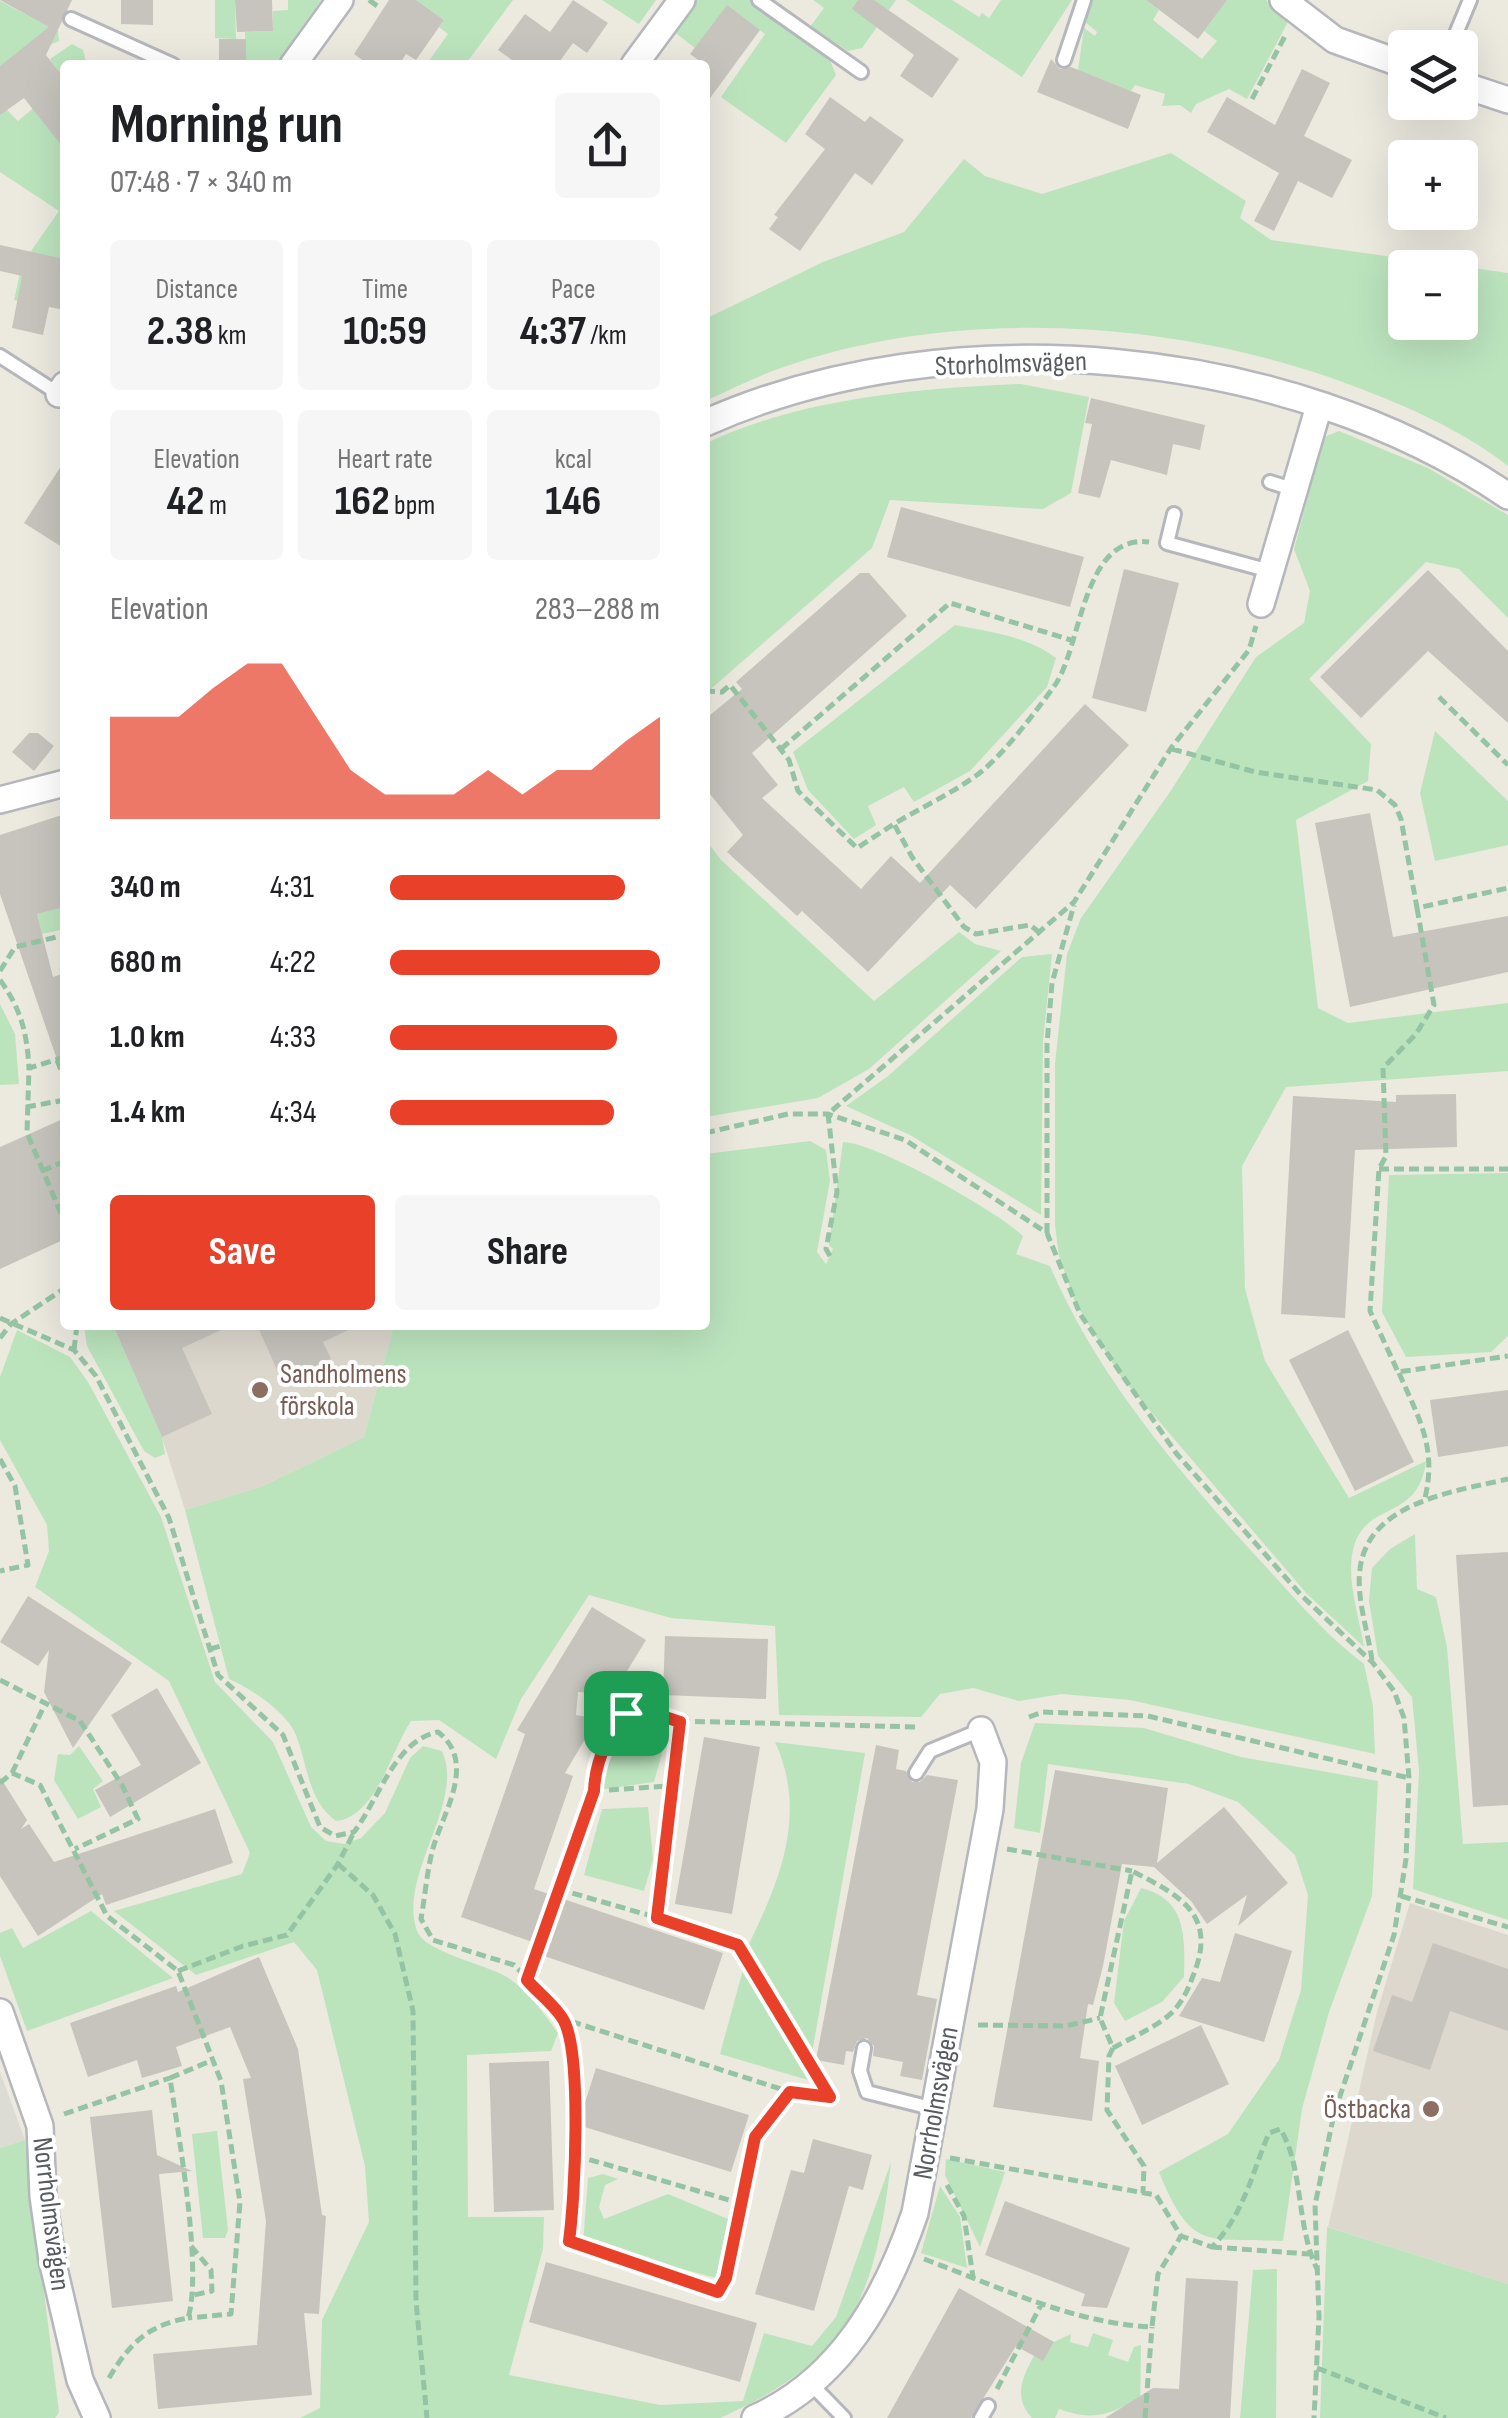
<!DOCTYPE html>
<html lang="en">
<head>
<meta charset="utf-8">
<style>
  :root { --surface:#fff; --page:#f6f6f6; --text:#202124; --muted:#757577; --accent:#e84029 }
  body { margin:0; font-family:"Sofia Sans Condensed",sans-serif; background:var(--page); color:var(--text); height:100vh; display:flex; flex-direction:column; font-size:38px; white-space:nowrap }
  * { box-sizing:border-box; margin:0 }
  p { font-size:32px; color:var(--muted) }
  .icon { flex:none; width:55px; height:55px; fill:none; stroke:currentColor; stroke-width:2; stroke-linecap:round; stroke-linejoin:round }
  .map { position:relative; flex:1; overflow:hidden }
  .panel { position:absolute; left:60px; top:60px; width:650px; height:1270px; display:flex; flex-direction:column; background:var(--surface); border-radius:10px; box-shadow:0 10px 40px #0002 }
  .panel>* { flex:none }
  .buttons { position:absolute; left:1388px; top:30px; display:grid; gap:20px }
  .buttons a { display:grid; place-items:center; width:90px; height:90px; border-radius:10px; background:var(--surface); box-shadow:0 10px 40px #0002; font-size:50px }
  .pin { position:absolute; display:grid; place-items:center; width:85px; height:85px; color:#fff; margin:-42px; border-radius:20px; box-shadow:0 5px 15px #0006 }
  .round { display:grid; place-items:center; flex:none; width:105px; height:105px; border-radius:10px; background:var(--page) }
  .summary { display:flex; align-items:center; justify-content:space-between; height:170px; padding:0 50px }
  h1 { font-size:55px; font-weight:700; line-height:75px }
  .figures { display:grid; grid-template-columns:repeat(3,1fr); gap:15px; height:170px; padding:10px 50px }
  .figures div { display:grid; align-content:center; border-radius:10px; background:var(--page); text-align:center }
  .figures b { font-size:42px; font-weight:700 }
  .figures small { font-size:28px; font-weight:400 }
  .figures p { font-size:28px }
  .chart { height:280px; padding:20px 50px }
  .chart p { display:flex; justify-content:space-between }
  .chart svg { width:100%; height:180px; margin-top:10px; fill:var(--accent); opacity:.7 }
  .cta { display:flex; gap:20px; margin-top:auto; padding:20px 50px }
  .cta a { flex:1; height:115px; border-radius:10px; background:var(--accent); color:#fff; font-size:40px; font-weight:700; line-height:115px; text-align:center }
  .cta a+a { background:var(--page); color:var(--text) }
  ul { padding:0 50px; list-style:none; font-size:32px }
  li { display:grid; grid-template-columns:160px 120px 1fr; align-items:center; height:75px }
  li i { height:25px; border-radius:12px; background:var(--accent) }
  .map>svg:first-child { display:block }
  .industrial { fill:#dcdbd4 }
  .education { fill:#dcd8ce }
  .green { fill:#bbe4bd; fill-rule:evenodd }
  .building { fill:#c6c4bd }
  .lines { fill:none; stroke-linecap:round; stroke-linejoin:round }
  .service-casing { stroke:#b5b7bc; stroke-width:18 }
  .minor-casing { stroke:#b5b7bc; stroke-width:30 }
  .path { stroke:#94c4a4; stroke-width:5; stroke-dasharray:10 5; stroke-linecap:butt }
  .service { stroke:#fff; stroke-width:12 }
  .minor { stroke:#fff; stroke-width:25 }
  .route-casing { stroke:#fff; stroke-width:20 }
  .route { stroke:#e84029; stroke-width:12 }
  .education-dot { fill:#8d6e63; stroke:#fff; stroke-width:4 }
  .labels { text-anchor:middle; dominant-baseline:central; stroke-width:8; stroke-linejoin:round; paint-order:stroke }
  .street-label { font-size:28px; fill:#585c61; stroke:#fff }
  .education-label { font-size:28px; fill:#785e54; stroke:#fff; text-anchor:start }
</style>
</head>
<body>
<div class="map">
<svg width="1508" height="2418" viewBox="0 0 1508 2418">
  <rect width="100%" height="100%" fill="#ece9df"/>
  <path class="industrial" d="M0,2072L25,2140L0,2148Z"/>
  <path class="education" d="M113,1325H394L364,1437L263,1486L185,1510L162,1437Z
    M1410,1903L1508,1935V2284L1328,2227L1377,2012Z"/>
  <path class="green" d="M215,0H235L236,39L215,38Z
    M288,0H321L276,65H246L245,32L273,31V11L288,10Z
    M416,0H513L465,65H426L448,34L439,27L444,20Z
    M602,0H656L639,24Z
    M696,0H751L829,58L836,75L786,143L721,97L765,34L727,6L695,48L673,31Z
    M813,0H896L862,48L848,51L810,27L824,8Z
    M906,0H952L979,17L982,13L989,18L1001,0H1072L1022,77Z
    M1093,0H1146L1159,10L1153,20L1202,59L1217,41L1204,31L1222,6L1215,0H1266L1289,20L1247,99L1229,89L1196,104L1191,113L1180,105L1162,106L1165,94L1135,85L1131,91L1078,70L1084,28L1095,36L1097,32L1085,22Z
    M0,1L58,31L59,41L0,66Z
    M72,44L83,50L87,65H65V108L45,124L65,150V259L46,255L17,301L14,300L22,264L59,211L0,172V103L18,121L44,99L58,70L50,59Z
    M1171,153L1246,201L1240,218L1271,240L1508,273V466C1458,427 1399,403 1340,381C1170,320 954,306 781,368C755,377 730,390 705,401V319L823,262L904,232L964,159L985,176L1042,194ZM1405,268H1460V322H1405Z
    M1021,384L1089,397L1071,493L1043,509L890,500L872,548L705,694V444C796,399 921,388 1021,384Z
    M1339,431L1428,468L1508,515V618L1459,569L1426,562L1309,679L1371,744L1368,781L1296,820L1318,1008L1348,1023L1508,1003V1071L1286,1087L1242,1166L1245,1289L1265,1361L1349,1498L1426,1461C1419,1521 1367,1501 1354,1546C1345,1577 1359,1615 1364,1647L1307,1594L1121,1377L1075,1302L1059,1256L1055,1225V1063L1067,954L1081,918L1170,792L1256,657L1304,623L1310,591L1294,549L1324,437Z
    M955,625C990,632 1027,636 1056,658L1047,687L970,771L914,802L904,787L868,806L876,825L854,839L808,790L793,752Z
    M1435,731L1508,801V845L1435,861L1420,793Z
    M705,839L721,860L874,1001L959,932L975,944L1001,951L869,1069L818,1098L705,1117Z
    M65,907V929L42,934L37,914Z
    M1052,954L1043,1041L1041,1215L910,1135L846,1106L888,1076L1022,957Z
    M0,1004L15,1034L19,1084L0,1085Z
    M810,1141L826,1150L830,1181L817,1252L826,1264L833,1249L829,1245L843,1142C875,1142 999,1212 1023,1236L1016,1254L1050,1266C1098,1379 1184,1478 1267,1568C1298,1602 1327,1636 1364,1664L1373,1706L1375,1754L1130,1700L1062,1694L1019,1701L973,1688L940,1694L921,1717L779,1715L775,1626L671,1618L589,1595L521,1699L496,1759L439,1720L411,1721C391,1751 376,1817 336,1821C308,1801 308,1766 296,1735C286,1712 252,1689 229,1679L185,1510L263,1486L364,1437L394,1325H705V1154Z
    M1508,1173V1336L1491,1352L1406,1357L1382,1312L1389,1175Z
    M84,1325H113L162,1437L165,1454L155,1458L144,1451L87,1346Z
    M17,1330L70,1357L88,1382L161,1517L215,1682L273,1742L311,1827L326,1841L344,1844L361,1838L385,1813L410,1758L423,1746L442,1751C466,1802 397,1876 417,1931C425,1952 484,1964 505,1976C527,1989 543,2013 558,2033L551,2051L467,2055L468,2217H544L543,2249L509,2375L660,2405L743,2401L764,2333L812,2346L836,2317L891,2162C875,2299 852,2359 720,2418H300L320,2408L322,2320L369,2222L365,2166L317,1970L294,1942L196,1975L114,1911L242,1874L250,1853L169,1681L35,1587L49,1551L47,1525L0,1440V1377Z
    M1415,1534L1417,1589L1436,1597L1447,1647L1463,1844L1508,1842V1920L1413,1889L1419,1771L1412,1697L1378,1656L1369,1601L1372,1568L1390,1549Z
    M642,1715L660,1727L664,1746L654,1782L604,1789C598,1759 615,1740 632,1716Z
    M1035,1723L1144,1728L1241,1757L1378,1781L1372,1896L1329,2012L1302,2109L1283,2241C1208,2237 1192,2254 1159,2172L1228,2134L1279,2060L1301,1990L1308,1895L1295,1855L1238,1802L1189,1784L1048,1764L1040,1833L1014,1828L1021,1763Z
    M775,1742L865,1753L812,2053L747,1948C780,1881 808,1814 775,1742Z
    M79,1746L103,1781L93,1789L101,1807L78,1819L54,1780L58,1754L70,1755Z
    M648,1807L653,1859L644,1891L584,1875L602,1809Z
    M1141,1888C1187,1899 1185,1937 1184,1977L1162,2002L1125,2021L1114,2003L1124,1921Z
    M91,1911L173,1978L27,2031L0,1956V1933L12,1928L23,1948Z
    M744,1966L806,2070L808,2080L720,2054Z
    M217,2131L228,2230L225,2238H203L192,2134Z
    M25,2140L59,2412L55,2418H0V2148Z
    M946,2159L1005,2172L980,2247L945,2175Z
    M603,2174L618,2179L605,2185L599,2207L604,2219L668,2194L728,2219L732,2230L720,2279L583,2243L588,2178Z
    M940,2186L960,2217L967,2268L921,2253Z
    M1327,2227L1508,2284V2418H1320Z
    M1277,2269L1276,2418H1240L1253,2270Z
    M1093,2333L1113,2340L1108,2355L1128,2362L1134,2347L1141,2345L1140,2415L1131,2418L1124,2406C1101,2418 1084,2418 1059,2409L1055,2418H1032C1013,2398 1022,2377 1034,2356L1043,2360L1054,2342L1071,2334L1070,2342L1088,2347Z"/>
  <path class="building" d="M0,0H72L46,55L65,79V150L24,98L0,115V66L49,27Z
    M121,0H153V25L121,24Z
    M235,0H272L273,31L237,32Z
    M389,0H416L444,20L416,60L406,54L399,65H369L354,54Z
    M573,0L608,23L587,53L573,43L557,65H519L498,50L525,14L550,32Z
    M858,0H874L959,59L932,98L900,76L914,55L852,9Z
    M1146,0H1227L1198,39Z
    M727,5L760,30L705,105V65L690,54Z
    M219,39H246V65H219Z
    M1051,59L1060,69L1071,67L1141,95L1128,129L1037,92Z
    M1302,69L1330,83L1304,136L1352,160L1332,198L1298,181L1274,231L1254,221L1279,173L1207,132L1227,97L1275,125Z
    M830,97L865,122L870,116L904,140L872,185L855,173L800,251L769,229L778,217L774,215L825,149L805,134Z
    M0,245L65,259V310L49,307L43,335L12,328L22,276L0,271Z
    M1091,398L1205,425L1200,450L1173,444L1167,475L1111,460L1100,498L1078,493L1092,424L1085,423Z
    M65,460V549L24,523Z
    M901,507L1084,557L1070,607L887,557Z
    M1124,569L1179,583L1146,712L1092,698Z
    M1428,570L1508,651V723L1428,651L1361,718L1320,677Z
    M860,573H869L907,616L752,753L778,785L762,798L861,889L891,856L920,883L1085,704L1129,745L976,909L950,885L868,972L802,911L797,916L727,852L743,835L705,788V719L742,689L736,682Z
    M29,733H38L54,746L34,771L12,752Z
    M1370,813L1393,937L1508,916V972L1350,1007L1315,823Z
    M65,814V907L37,914L53,977L65,973V1070L61,1071L0,894V835Z
    M1456,1094L1457,1147L1355,1150L1345,1318L1281,1314L1293,1096L1396,1102V1095Z
    M65,1118V1239L0,1269V1147Z
    M113,1325H232L182,1348L212,1414L162,1437Z
    M257,1325H359L323,1342L331,1359L282,1381Z
    M1348,1330L1414,1462L1355,1491L1289,1360Z
    M1508,1390V1446L1438,1457L1430,1400Z
    M1508,1552V1805L1473,1807L1456,1555Z
    M28,1596L132,1663L73,1748L44,1692L49,1650L38,1666L0,1642Z
    M592,1607L646,1640L613,1694L578,1692L576,1715L597,1719L565,1773L573,1776L534,1889L723,1953L704,2010L541,1955L544,1946L461,1917L525,1734L517,1730Z
    M665,1636L768,1639L766,1699L663,1695Z
    M157,1688L201,1763L110,1817L95,1790L141,1765L111,1715Z
    M704,1737L760,1747L732,1914L675,1904Z
    M876,1745L899,1750L896,1769L906,1771L912,1782H920L927,1775L958,1780L917,1995L937,1999L922,2080L900,2076L903,2062L873,2056L874,2046L867,2038L857,2041L853,2052L846,2051L844,2065L816,2060Z
    M1055,1770L1168,1788L1157,1863L1224,1807L1288,1883L1238,1926L1247,1895L1207,1924L1191,1901L1154,1867L1122,1864L1103,1966L1093,2005L1088,2004L1080,2058L1099,2061L1092,2121L993,2107Z
    M0,1777L27,1820L21,1829L29,1824L54,1862L215,1809L233,1863L106,1905L102,1894L38,1936L0,1876Z
    M1235,1933L1292,1951L1264,2042L1179,2016L1202,1978L1220,1982Z
    M1433,1943L1508,1969V2031L1450,2011L1430,2070L1373,2051L1392,1995L1412,2002Z
    M259,1957L298,2049L322,2215L326,2216L319,2314L304,2313L312,2395L158,2409L153,2354L257,2345L266,2221L243,2079L251,2078L230,2027L176,2047L182,2066L142,2078L137,2060L88,2077L70,2023L176,1986L178,1992Z
    M1201,2025L1229,2084L1142,2125L1115,2066Z
    M549,2061L554,2210L494,2212L489,2063Z
    M596,2068L749,2115L731,2172L578,2125Z
    M152,2110L157,2155L192,2171L159,2174L173,2301L112,2308L90,2117Z
    M813,2139L872,2155L863,2190L849,2186L814,2311L755,2294L791,2170L804,2173Z
    M1005,2201L1130,2248L1107,2308L1081,2306L1085,2294L985,2255Z
    M546,2262L757,2323L740,2382L529,2322Z
    M1186,2278L1238,2281L1230,2418H1105L1153,2388L1179,2389Z
    M959,2288L1054,2342L1043,2361L1016,2346L971,2418H887Z"/>
  <g class="lines">
    <defs>
      <path id="service" d="M759,0L861,72
        M71,19L173,65
        M1450,48L1470,0
        M1064,60L1084,0
        M0,356L59,394
        M1270,482L1295,490
        M1174,514L1167,543L1270,571
        M916,1773L930,1751L981,1730
        M864,2048L860,2071L867,2092L935,2109
        M810,2383L844,2418
        M981,2418L988,2406"/>
      <path id="minor" d="M1283,0L1335,40L1405,65
        M293,65L340,0
        M634,65L682,0
        M1460,84L1508,100
        M59,394L65,385
        M705,423C949,314 1288,346 1508,496
        M1261,604L1319,406
        M0,800L65,783
        M0,2012L40,2126L43,2196L52,2260L80,2380L97,2418
        M755,2418C841,2380 886,2298 915,2213L990,1809L993,1762L981,1730"/>
    </defs>
    <use href="#service" class="service-casing"/>
    <use href="#minor" class="minor-casing"/>
    <path class="path" d="M369,0L380,8
      M1252,99L1285,36
      M705,691L722,692L730,685L789,760L798,791L857,848L894,824
      M1439,697L1508,765
      M781,749L950,603L1071,640
      M1172,749L1255,772L1377,790L1395,805L1401,819L1417,908L1508,888
      M1417,908L1434,1005L1416,1034L1383,1068L1386,1156L1379,1169L1370,1311L1398,1372L1508,1356
      M1040,933L1030,925L976,934L964,927L912,857L894,824C920,808 949,795 974,777C999,761 1037,710 1055,685C1082,646 1082,534 1149,542
      M0,971L15,947L65,935
      M0,980C21,1009 27,1033 29,1068
      M65,1057L29,1068L27,1133L65,1223
      M57,1060L65,1080
      M26,1107L65,1100
      M705,1133L788,1114H828L905,1140L1047,1233L1080,1314L1176,1453L1301,1595L1373,1663L1394,1691L1404,1718L1409,1778L1406,1859L1394,1935L1334,2114L1315,2205L1319,2317L1314,2418
      M1379,1169H1508
      M42,1171L65,1161
      M1047,1233V1044L1052,983L1074,905
      M830,1256L826,1249L837,1192L828,1114L1074,902L1171,748L1249,650L1256,626
      M0,1318L74,1350L96,1376L169,1518L218,1675L283,1735L320,1827L335,1836L354,1832C379,1799 395,1740 438,1732C477,1762 444,1811 433,1848C427,1871 425,1896 421,1919L433,1940L514,1965L570,2021L790,2092L830,2097
      M0,1338L11,1324L65,1288
      M74,1350L77,1325
      M1399,1373C1419,1419 1437,1447 1425,1498
      M0,1459L15,1486L28,1565L0,1571
      M210,1649L221,1646
      M1372,1660C1368,1632 1356,1597 1360,1569C1368,1502 1456,1491 1508,1479
      M0,1680L80,1721L122,1785L138,1819L75,1849
      M1029,1717L1043,1712L1148,1716L1409,1778
      M680,1721L919,1727
      M12,1773L46,1702
      M0,1783L12,1773L40,1785L107,1916L178,1971L221,2081L240,2202L231,2314L188,2318
      M594,1791L669,1786
      M1007,1849L1132,1871
      M338,1864L373,1895L395,1934L413,2011L416,2301L427,2418
      M558,1889L655,1917
      M1401,1896L1508,1927
      M178,1971L243,1946L287,1935L338,1864L354,1832
      M527,1980L594,1791C595,1763 610,1722 638,1708L680,1721L657,1918L738,1945L830,2097
      M564,2020L570,2038L577,2156
      M978,2025L1066,2026L1100,2018
      M1113,2048C1131,2038 1152,2029 1168,2016C1181,2005 1187,1992 1193,1976C1218,1915 1181,1896 1132,1871L1100,2018L1113,2048L1109,2056L1107,2110L1144,2166L1143,2193
      M64,2114L170,2078
      M950,2158L1156,2195L1181,2236L1212,2247C1244,2214 1252,2173 1269,2133L1280,2129C1303,2163 1296,2226 1317,2269
      M947,2185L964,2216L973,2277
      M743,2204L577,2156L569,2241L718,2292C738,2272 746,2174 754,2142C759,2125 779,2106 790,2092
      M191,2246L211,2270L212,2291L194,2295
      M1212,2247L1309,2254
      M924,2259C1000,2287 1071,2323 1152,2327L1158,2274L1181,2236
      M1317,2368L1446,2418
      M109,2378C129,2344 148,2325 188,2318C203,2269 178,2134 170,2078L213,2060
      M997,2389L1041,2305
      M1145,2418L1152,2327"/>
    <use href="#service" class="service"/>
    <use href="#minor" class="minor"/>
  </g>
  <g class="lines">
    <defs>
      <path id="route" d="M638,1708L680,1722L657,1918L738,1945L830,2097L790,2092L755,2137L726,2278L718,2292L569,2241C575,2199 582,2055 564,2021C556,2006 538,1993 527,1980L594,1791C595,1763 610,1721 638,1708Z"/>
    </defs>
    <use href="#route" class="route-casing"/>
    <use href="#route" class="route"/>
  </g>
  <g class="education-dot">
    <circle cx="260" cy="1390" r="10"/>
    <circle cx="1431" cy="2109" r="10"/>
  </g>
  <g class="labels">
    <g class="street-label">
      <text transform="translate(1011 364) rotate(-2)">Storholmsvägen</text>
      <text transform="translate(936 2103) rotate(-80)">Norrholmsvägen</text>
      <text transform="translate(51 2214) rotate(83)">Norrholmsvägen</text>
    </g>
    <g class="education-label">
      <text x="280" y="1374">Sandholmens<tspan x="280" dy="32">förskola</tspan></text>
      <text x="1411" y="2109" text-anchor="end">Östbacka</text>
    </g>
  </g>
</svg>
<div class="buttons">
<a><svg class="icon" aria-label="layers" viewBox="0 0 24 24"><path d="M12 4l9 5-9 5-9-5zM3 14l9 5 9-5"/></svg></a>
<a>+</a>
<a>−</a>
</div>
<div class="pin" style="left:626px;top:1713px;background:#1e9e55"><svg class="icon" aria-label="arrive" viewBox="0 0 24 24"><path d="M6 21V4h12l-3 4 3 4H6"/></svg></div>
<section class="panel">
<div class="summary"><div><h1>Morning run</h1><p>07:48 · 7 × 340 m</p></div><a class="round"><svg class="icon" aria-label="share" viewBox="0 0 24 24"><path d="M12 15V3M7 8l5-5 5 5M5 13v7h14v-7"/></svg></a></div>
<div class="figures">
<div><p>Distance</p><b>2.38<small> km</small></b></div>
<div><p>Time</p><b>10:59</b></div>
<div><p>Pace</p><b>4:37<small> /km</small></b></div>
</div>
<div class="figures">
<div><p>Elevation</p><b>42<small> m</small></b></div>
<div><p>Heart rate</p><b>162<small> bpm</small></b></div>
<div><p>kcal</p><b>146</b></div>
</div>
<div class="chart"><p><span>Elevation</span>283–288 m</p>
<svg viewBox="0 0 160 44" preserveAspectRatio="none"><path d="M0 44V19L10 19L20 19L30 12L40 6L50 6L60 19L70 32L80 38L90 38L100 38L110 32L120 38L130 32L140 32L150 25L160 19V44z"/></svg>
</div>
<ul>
<li><b>340 m</b>4:31<i style="width:87%"></i></li>
<li><b>680 m</b>4:22<i style="width:100%"></i></li>
<li><b>1.0 km</b>4:33<i style="width:84%"></i></li>
<li><b>1.4 km</b>4:34<i style="width:83%"></i></li>
</ul>
<div class="cta"><a>Save</a><a>Share</a></div>
</section>
</div>
</body>
</html>
